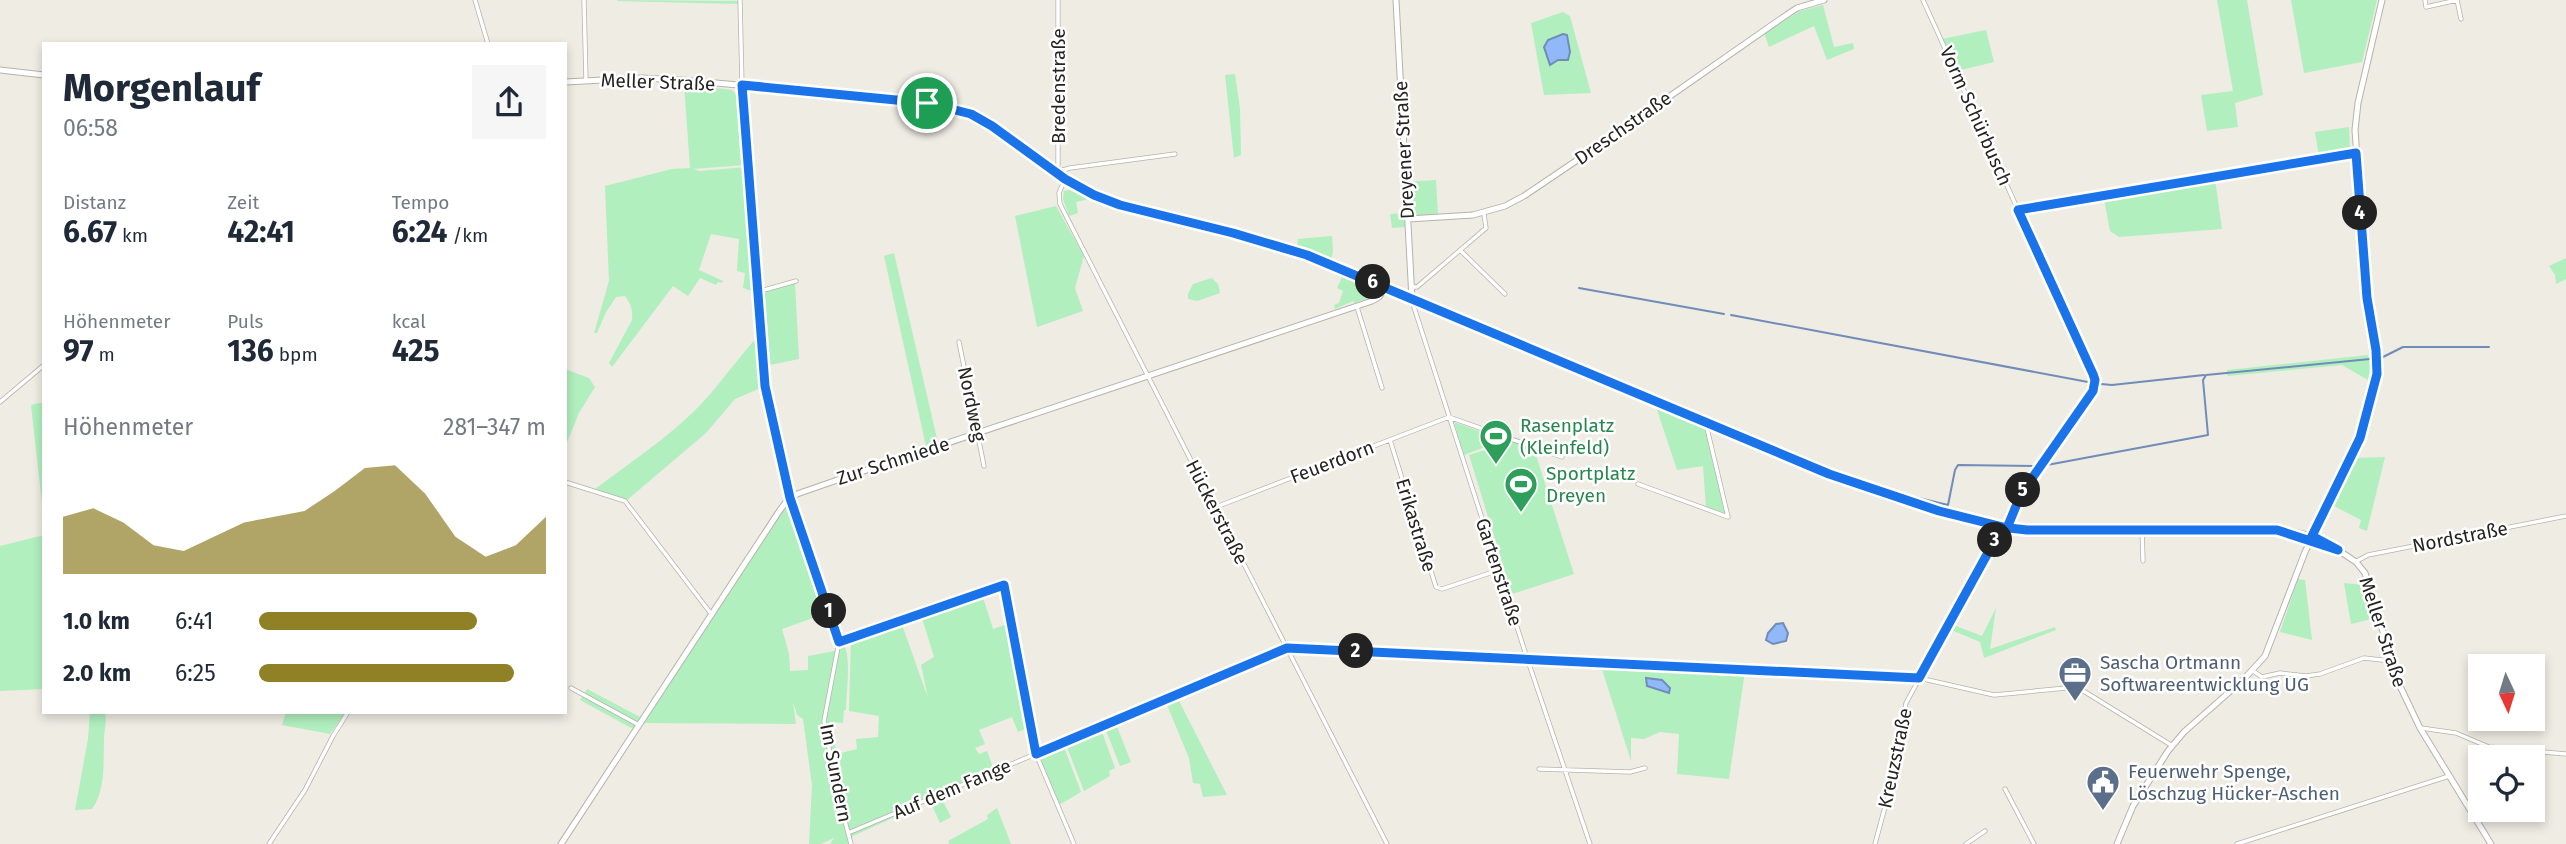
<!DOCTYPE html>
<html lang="de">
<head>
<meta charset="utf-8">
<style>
  :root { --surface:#fff; --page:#f6f6f7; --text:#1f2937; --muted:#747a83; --accent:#908026 }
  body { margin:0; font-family:"Fira Sans",sans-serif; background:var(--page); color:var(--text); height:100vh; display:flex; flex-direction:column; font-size:26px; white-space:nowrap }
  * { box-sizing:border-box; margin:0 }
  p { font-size:23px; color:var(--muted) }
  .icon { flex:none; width:38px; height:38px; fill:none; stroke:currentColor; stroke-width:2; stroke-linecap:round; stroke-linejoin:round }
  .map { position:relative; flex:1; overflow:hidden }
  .details { position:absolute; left:42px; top:42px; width:525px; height:672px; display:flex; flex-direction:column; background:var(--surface); border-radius:0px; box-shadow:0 4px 10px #0003 }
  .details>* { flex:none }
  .needle { width:46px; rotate:176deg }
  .tools { position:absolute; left:2468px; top:654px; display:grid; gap:14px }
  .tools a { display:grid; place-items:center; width:77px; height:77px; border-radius:0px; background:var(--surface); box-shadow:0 4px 10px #0003; font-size:35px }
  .pin { position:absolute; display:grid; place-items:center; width:60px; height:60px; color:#fff; margin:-30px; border:4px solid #fff; border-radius:50%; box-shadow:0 2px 7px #0007 }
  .km { position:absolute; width:35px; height:35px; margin:-18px; border-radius:50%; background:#222; color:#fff; font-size:19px; line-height:35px; text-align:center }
  .round { display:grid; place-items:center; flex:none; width:74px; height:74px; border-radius:0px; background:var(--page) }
  .overview { display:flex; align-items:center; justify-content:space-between; height:119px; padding:0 21px }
  h1 { font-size:38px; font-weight:700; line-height:52px }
  .figures { display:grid; grid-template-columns:repeat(3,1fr); gap:10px; height:119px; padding:7px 21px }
  .figures div { display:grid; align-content:center }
  .figures b { font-size:30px; font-weight:700 }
  .figures small { font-size:19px; font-weight:400 }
  .figures p { font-size:19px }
  .chart { height:196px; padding:14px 21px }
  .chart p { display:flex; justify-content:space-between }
  .chart svg { width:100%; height:126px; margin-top:7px; fill:var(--accent); opacity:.7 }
  ul { padding:0 21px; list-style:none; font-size:23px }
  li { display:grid; grid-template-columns:112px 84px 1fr; align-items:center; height:52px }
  li i { height:18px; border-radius:9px; background:var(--accent) }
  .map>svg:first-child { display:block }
  .green { fill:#b1efbf; fill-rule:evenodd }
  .water { fill:#91b9f9; stroke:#718cb8; stroke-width:2 }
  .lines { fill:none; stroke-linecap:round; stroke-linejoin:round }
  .stream { stroke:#718cb8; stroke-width:2 }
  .street-casing { stroke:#b6b3ab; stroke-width:5 }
  .secondary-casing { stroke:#b6b3ab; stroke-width:7 }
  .street { stroke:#fff; stroke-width:3.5 }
  .secondary { stroke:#fff; stroke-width:5 }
  .route-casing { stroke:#fff; stroke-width:14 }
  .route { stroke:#1a73e8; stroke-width:9 }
  .labels { text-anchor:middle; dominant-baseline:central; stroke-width:5; stroke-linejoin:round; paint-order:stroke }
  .street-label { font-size:19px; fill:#252421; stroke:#fff }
  .leisure-label { font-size:19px; fill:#27864d; stroke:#fff; text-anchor:start }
  .service-label { font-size:19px; fill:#4e5e75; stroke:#fff; text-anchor:start }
</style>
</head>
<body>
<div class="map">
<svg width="2566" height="844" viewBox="0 0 2566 844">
  <rect width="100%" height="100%" fill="#eeece3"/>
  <path class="green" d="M617,0L738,1V4L617,1Z
    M2217,0H2247L2263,95L2235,103L2238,127L2207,131L2201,95L2233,91Z
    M2291,0H2377L2362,62L2304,73Z
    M1823,5L1834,47L1853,43L1854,49L1827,60L1814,26L1769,47L1764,33L1800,11Z
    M1563,12L1570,16L1591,93L1544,95L1531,23ZM1563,34L1569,40L1568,59L1558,60L1551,65L1544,47L1548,40Z
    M1986,30L1994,62L1957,71L1942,39Z
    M1235,74L1240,109L1241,155L1234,158L1225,75Z
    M684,84L732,90L741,99L745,165L693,169L700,171L746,167L755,288L751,291L743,288L745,273L737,271L739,239L711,234L699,270L723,281L722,283L718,282L716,285L700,278L688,296L673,286L612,367L609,363L632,320C633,310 631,304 625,296L616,297L606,312L597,333H594L609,281L605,186L672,169L690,168Z
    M2349,127L2350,151L2319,156L2315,132Z
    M2215,179L2222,229L2119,237L2110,231L2104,199Z
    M1436,180L1438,215H1405V227L1392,228L1390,214L1403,213L1402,182Z
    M1073,189L1093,198L1076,202L1078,213L1069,216L1063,199L1064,191Z
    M1056,206L1084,256L1075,288L1083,311L1037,327L1015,216Z
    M1332,236L1333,251L1331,261L1297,249L1298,239Z
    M894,253L938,443L926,446L884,256Z
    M2566,258V279L2556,284L2555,275L2549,266Z
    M1343,275L1374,287L1377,292L1375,296L1354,303L1353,301L1335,309L1334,305L1339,303L1343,291L1337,288Z
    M1212,278L1218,284L1220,293L1197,301L1188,299V294L1193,284Z
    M795,283L799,359L765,366L759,294Z
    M757,337L763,387L735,399L706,433L627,500L595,489C635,459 680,430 712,392C727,374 741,355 757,337Z
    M2368,355L2371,362L2368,380L2342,365L2227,376V370Z
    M565,369L589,378L595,387L579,413L565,447Z
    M44,402V521L31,405Z
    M1655,404L1705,428L1726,514L1706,508L1703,466L1677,470Z
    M1454,422L1490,435L1493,444L1464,455Z
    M1513,441L1534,449L1574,574L1512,594L1469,455Z
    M2385,457L2367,531L2359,528L2361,520L2332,505L2356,458Z
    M784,508L792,509L827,613L782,629L789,654L790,671L808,670V656L840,650L843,643C852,656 846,693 846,710H844L843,723L830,722L837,754L857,749L856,739L878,737L879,716L849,711L851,640L901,622L928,698L921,665L934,657L921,615L982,594L993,629L1010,623L1030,727L1018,732L1012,717L979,730L985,744L975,748L979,754L987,751L994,770L928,795L931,801L941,797L951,817L940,823L930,801L853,836L849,844H830L834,838L821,844H809L812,785L803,719L797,715L793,702L796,724L644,723Z
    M44,535V689L0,691V546Z
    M2298,579L2305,580L2312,640L2280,632Z
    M2344,583L2366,585L2376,618L2351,624Z
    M1996,608L1990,649L2055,627L2056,630L1984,658L1980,642L1949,629L1951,624L1982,636Z
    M1601,666L1745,671L1729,779L1677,774L1679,734L1660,732L1644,739L1631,738V761Z
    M587,689L640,717L633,729L580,700Z
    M1177,697L1227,795L1203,797L1200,784L1193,783L1189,758L1167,705L1168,702Z
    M90,712H105C107,723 104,729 104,740C103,763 106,789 92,809L75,810L88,739Z
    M286,712H346L330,734L282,725Z
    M1116,724L1131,762L1120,766L1105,728Z
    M1101,729L1115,768L1109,771L1110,776L1084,791L1067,747L1068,743Z
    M1060,746L1064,747L1081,792L1059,805L1040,758L1042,755Z
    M997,808L1011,844H949L948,841L988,819L987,815Z"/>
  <path class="water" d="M1563,34L1567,35L1570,52L1568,60H1558L1550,65L1544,47L1548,40Z
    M1783,623L1788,633L1786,641L1773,644L1766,640L1768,633L1776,624Z
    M1646,678L1662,680L1670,688L1669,693L1647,686Z"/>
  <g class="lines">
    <path class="stream" d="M1579,288L1724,314
      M1731,315L2088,382
      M2383,357L2403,347H2489
      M2101,384L2112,385L2204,375
      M2047,465L2208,435L2203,380L2206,375L2370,359
      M1865,492L1897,503
      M1902,494L1948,505L1955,470L1958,465L2035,466"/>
    <defs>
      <path id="street" d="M475,0L488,44
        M584,0L586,80
        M740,0L742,85L765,386L790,498L839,642L824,721L836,787L851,844
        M1923,0L2095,380L2093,391L2021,494L2007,526
        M2425,0L2426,7L2457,0
        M2457,0L2461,19
        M1056,170L1058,165V0
        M1056,172L1070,168L1175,154
        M1065,179L1059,193L1060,204L1387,844
        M2018,210L2356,153
        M1461,251L1505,294
        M1412,287H1417L1486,228L1484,214
        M757,292L796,281
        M1412,301L1527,658L1590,844
        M1357,307L1382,388
        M959,342L984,466
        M0,402L44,365
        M1449,417L1562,457
        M1706,424L1728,517
        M1390,440L1436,587L1442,589L1499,570
        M565,482L625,501L712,615
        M1638,484L1728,517
        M1216,507L1449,417
        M2142,529L2143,561
        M2357,561L2368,555L2566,516
        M839,642L1004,585L1036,754L1074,844
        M2253,671L2262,677L2280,673L2306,676L2320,674L2364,658L2391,661
        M571,688L639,725
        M2421,728L2456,733L2489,747L2566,754
        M1539,769L1630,772L1645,768
        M2005,789L2034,844
        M848,833L1287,648L1919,678L1994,695L2077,687L2171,745
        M269,844L305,790L333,736L348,712
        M1875,844L1895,770L1906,703L1995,540L2000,527
        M1966,844L1985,831
        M2237,844L2449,776"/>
      <path id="secondary" d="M1396,0L1412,299
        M0,70L44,75
        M565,82L642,78L682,80L885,98L952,108L992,126L1080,188L1120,205L1307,255L1766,450L1898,498L1980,523L2027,529L2277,530L2338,550L2356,562L2365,573L2399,684L2420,728L2491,844
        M1408,219L1473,215L1505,206L1524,196L1607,140L1782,18L1797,8L1824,0
        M2284,530L2312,536L2337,548
        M561,844L780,510L786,502L797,494L843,478L1372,301L1379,297L1385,288
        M2117,844L2133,806L2168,751L2184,732L2244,679L2265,656L2305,552L2352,455L2366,421L2374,389L2377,361L2367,298L2355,130L2358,103L2382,0"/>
    </defs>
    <use href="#street" class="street-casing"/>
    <use href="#secondary" class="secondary-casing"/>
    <use href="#street" class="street"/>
    <use href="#secondary" class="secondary"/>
  </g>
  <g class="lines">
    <defs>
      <path id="route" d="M927,103L742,85L765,386L790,498L839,642L1004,585L1036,754L1287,648L1919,678L1995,540L2000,527L2027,530H2277L2338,550L2312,536L2360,438L2377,374L2376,350L2367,298L2356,153L2018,210L2093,374L2095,380L2093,391L2021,494L2007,528L1939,511L1829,474L1307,255L1233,233L1120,205L1094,195L1065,179L992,126L971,114L927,103"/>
    </defs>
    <use href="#route" class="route-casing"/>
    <use href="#route" class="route"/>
  </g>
  <defs>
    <symbol id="stadium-pin" viewBox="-11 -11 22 30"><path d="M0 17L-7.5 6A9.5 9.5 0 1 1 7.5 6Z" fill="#2e9e5b" stroke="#fff"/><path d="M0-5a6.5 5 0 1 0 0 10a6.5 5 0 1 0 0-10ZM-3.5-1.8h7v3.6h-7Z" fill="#fff"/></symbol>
    <symbol id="office-pin" viewBox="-11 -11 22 30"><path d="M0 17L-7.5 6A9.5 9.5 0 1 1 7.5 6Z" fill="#5c6f8a" stroke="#fff"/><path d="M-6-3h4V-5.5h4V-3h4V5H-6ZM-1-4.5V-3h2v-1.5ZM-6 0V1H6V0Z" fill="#fff"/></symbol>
    <symbol id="civic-pin" viewBox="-11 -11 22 30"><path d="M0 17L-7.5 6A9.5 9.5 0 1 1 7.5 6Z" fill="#5c6f8a" stroke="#fff"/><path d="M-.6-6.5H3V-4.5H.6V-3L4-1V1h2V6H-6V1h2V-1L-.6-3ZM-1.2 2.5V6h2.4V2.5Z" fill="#fff"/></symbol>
  </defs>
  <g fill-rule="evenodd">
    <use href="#stadium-pin" x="1477" y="417" width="38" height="52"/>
    <use href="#stadium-pin" x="1502" y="465" width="38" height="52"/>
    <use href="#office-pin" x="2056" y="654" width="38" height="52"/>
    <use href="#civic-pin" x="2084" y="763" width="38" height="52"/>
  </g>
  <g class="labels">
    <g class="street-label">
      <text transform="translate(658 82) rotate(2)">Meller Straße</text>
      <text transform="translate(1058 86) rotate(-90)">Bredenstraße</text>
      <text transform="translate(1976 116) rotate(66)">Vorm Schürbusch</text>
      <text transform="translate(1623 128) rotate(-35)">Dreschstraße</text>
      <text transform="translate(1404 150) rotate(-93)">Dreyener Straße</text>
      <text transform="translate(972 404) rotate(78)">Nordweg</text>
      <text transform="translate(893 461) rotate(-18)">Zur Schmiede</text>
      <text transform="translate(1332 462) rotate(-21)">Feuerdorn</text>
      <text transform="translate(1217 512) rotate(63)">Hückerstraße</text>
      <text transform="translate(1416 525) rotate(73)">Erikastraße</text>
      <text transform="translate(2460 537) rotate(-11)">Nordstraße</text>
      <text transform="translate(1499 572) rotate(72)">Gartenstraße</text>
      <text transform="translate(2383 632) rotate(72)">Meller Straße</text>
      <text transform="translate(1895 758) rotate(-78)">Kreuzstraße</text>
      <text transform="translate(836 773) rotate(79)">Im Sundern</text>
      <text transform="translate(952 789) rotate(-23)">Auf dem Fange</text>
    </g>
    <g class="leisure-label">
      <text x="1520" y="425">Rasenplatz<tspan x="1520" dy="22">(Kleinfeld)</tspan></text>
      <text x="1546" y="473">Sportplatz<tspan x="1546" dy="22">Dreyen</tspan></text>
    </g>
    <g class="service-label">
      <text x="2100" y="662">Sascha Ortmann<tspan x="2100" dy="22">Softwareentwicklung UG</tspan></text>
      <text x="2128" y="771">Feuerwehr Spenge,<tspan x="2128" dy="22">Löschzug Hücker-Aschen</tspan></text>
    </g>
  </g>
</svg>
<div class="tools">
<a><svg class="needle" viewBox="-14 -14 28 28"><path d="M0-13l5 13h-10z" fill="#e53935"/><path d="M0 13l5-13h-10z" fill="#747a83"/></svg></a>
<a><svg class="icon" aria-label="locate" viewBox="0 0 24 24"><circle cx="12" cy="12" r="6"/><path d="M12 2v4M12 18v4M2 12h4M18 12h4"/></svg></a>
</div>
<div class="pin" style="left:927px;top:103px;background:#1e9e55"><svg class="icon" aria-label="arrive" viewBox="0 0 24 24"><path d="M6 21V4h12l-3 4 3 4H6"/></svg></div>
<b class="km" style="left:829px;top:611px">1</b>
<b class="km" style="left:1356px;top:651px">2</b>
<b class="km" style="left:1995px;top:540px">3</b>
<b class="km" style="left:2360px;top:213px">4</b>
<b class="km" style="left:2023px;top:490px">5</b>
<b class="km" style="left:1373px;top:282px">6</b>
<section class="details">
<div class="overview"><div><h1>Morgenlauf</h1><p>06:58</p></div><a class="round"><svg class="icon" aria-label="share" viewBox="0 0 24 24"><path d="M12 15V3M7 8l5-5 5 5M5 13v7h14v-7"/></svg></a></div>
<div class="figures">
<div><p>Distanz</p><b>6.67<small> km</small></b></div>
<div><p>Zeit</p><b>42:41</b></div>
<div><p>Tempo</p><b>6:24<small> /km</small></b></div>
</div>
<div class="figures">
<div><p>Höhenmeter</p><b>97<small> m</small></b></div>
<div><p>Puls</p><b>136<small> bpm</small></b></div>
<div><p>kcal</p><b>425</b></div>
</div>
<div class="chart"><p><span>Höhenmeter</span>281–347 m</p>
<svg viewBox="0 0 160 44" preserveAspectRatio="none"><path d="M0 44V24L10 21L20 26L30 34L40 36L50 31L60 26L70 24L80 22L90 15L100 7L110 6L120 16L130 31L140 38L150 34L160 24V44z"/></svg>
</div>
<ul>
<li><b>1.0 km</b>6:41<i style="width:76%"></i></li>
<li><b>2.0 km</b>6:25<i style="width:89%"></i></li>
</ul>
</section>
</div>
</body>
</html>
